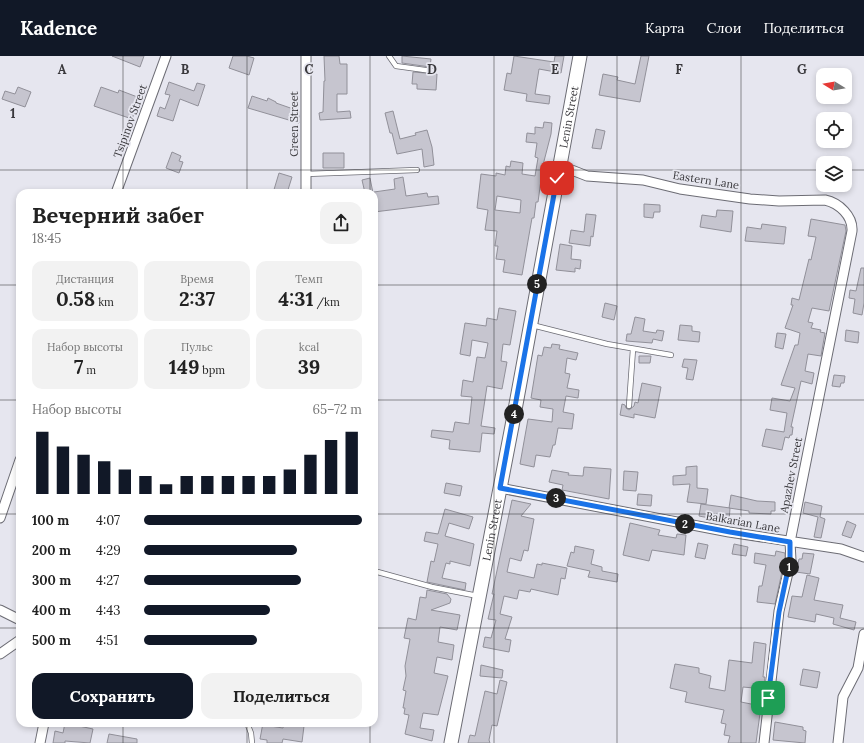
<!DOCTYPE html>
<html lang="ru">
<head>
<meta charset="utf-8">
<style>
  :root { --surface:#fff; --page:#f2f2f2; --text:#222; --muted:#767676; --accent:#111827 }
  body { margin:0; font-family:Lora,serif; background:var(--page); color:var(--text); height:100vh; display:flex; flex-direction:column; font-size:15px; white-space:nowrap }
  * { box-sizing:border-box; margin:0 }
  p { font-size:13px; color:var(--muted) }
  .icon { flex:none; width:22px; height:22px; fill:none; stroke:currentColor; stroke-width:2; stroke-linecap:round; stroke-linejoin:round }
  .map { position:relative; flex:1; overflow:hidden }
  .sheet { position:absolute; left:16px; top:133px; width:362px; height:538px; display:flex; flex-direction:column; background:var(--surface); border-radius:12px; box-shadow:0 2px 6px #0003 }
  .sheet>* { flex:none }
  .needle { width:26px; rotate:281deg }
  .fabs { position:absolute; left:816px; top:12px; display:grid; gap:8px }
  .fabs a { display:grid; place-items:center; width:36px; height:36px; border-radius:8px; background:var(--surface); box-shadow:0 2px 6px #0003; font-size:20px }
  .pin { position:absolute; display:grid; place-items:center; width:34px; height:34px; color:#fff; margin:-17px; border-radius:8px; box-shadow:0 2px 6px #0006 }
  .km { position:absolute; width:20px; height:20px; margin:-10px; border-radius:50%; background:#222; color:#fff; font-size:11px; line-height:20px; text-align:center }
  .round { display:grid; place-items:center; flex:none; width:42px; height:42px; border-radius:12px; background:var(--page) }
  .head { display:flex; align-items:center; justify-content:space-between; height:68px; padding:0 16px }
  h1 { font-size:22px; font-weight:800; line-height:30px }
  .figures { display:grid; grid-template-columns:repeat(3,1fr); gap:6px; height:68px; padding:4px 16px }
  .figures div { display:grid; align-content:center; border-radius:10px; background:var(--page); text-align:center }
  .figures b { font-size:20px; font-weight:800 }
  .figures small { font-size:11px; font-weight:400 }
  .figures p { font-size:11px }
  .chart { height:112px; padding:8px 16px }
  .chart p { display:flex; justify-content:space-between }
  .chart svg { width:100%; height:72px; margin-top:4px; stroke:var(--accent); stroke-width:6 }
  .action { display:flex; gap:8px; margin-top:auto; padding:8px 16px }
  .action a { flex:1; height:46px; border-radius:12px; background:var(--accent); color:#fff; font-size:16px; font-weight:800; line-height:46px; text-align:center }
  .action a+a { background:var(--page); color:var(--text) }
  ul { padding:0 16px; list-style:none; font-size:13px }
  li { display:grid; grid-template-columns:64px 48px 1fr; align-items:center; height:30px }
  li i { height:10px; border-radius:5px; background:var(--accent) }
  header { display:flex; align-items:center; gap:24px; box-sizing:border-box; height:56px; padding:0 20px; background:var(--accent); color:#fff }
  header strong { font-size:19px }
  nav { display:flex; gap:22px; margin-inline-start:auto; font-size:14px }
  .map>svg:first-child { display:block }
  .building { fill:#c6c5cf; stroke:#919099; fill-rule:evenodd }
  .lines { fill:none; stroke-linecap:round; stroke-linejoin:round }
  .lane-casing { stroke:#6c6c74; stroke-width:6 }
  .street-casing { stroke:#6c6c74; stroke-width:11 }
  .secondary-casing { stroke:#6c6c74; stroke-width:15 }
  .lane { stroke:#fff; stroke-width:4.5 }
  .street { stroke:#fff; stroke-width:9 }
  .secondary { stroke:#fff; stroke-width:13 }
  .route-casing { stroke:#fff; stroke-width:8 }
  .route { stroke:#1a73e8; stroke-width:5 }
  .grid { fill:none; stroke:#39383c; stroke-width:1; stroke-opacity:0.55 }
  .labels { text-anchor:middle; dominant-baseline:central; stroke-width:3.5; stroke-linejoin:round; paint-order:stroke }
  .street-label { font-size:11px; fill:#39383c; stroke:#e6e6ef }
  .grid-label { font-size:13px; text-anchor:middle; font-weight:bold; fill:#39383c; stroke:#e6e6ef; stroke-width:3.5; stroke-linejoin:round; paint-order:stroke }
</style>
</head>
<body>
<header>
<strong>Kadence</strong>
<nav><a>Карта</a><a>Слои</a><a>Поделиться</a></nav>
</header>
<div class="map">
<svg width="864" height="687" viewBox="0 0 864 687">
  <rect width="100%" height="100%" fill="#e6e6ef"/>
  <path class="building" d="M112,0H144L140,11Z
    M233,0H247L254,2L249,19L229,12Z
    M324,0H339L340,8H347V38H337V56L350,55L351,62L320,64L319,57L323,56L324,25H325Z
    M402,0L431,3L430,11L402,7Z
    M514,0L554,6L555,0H564L561,17L539,13L535,38L550,40L549,48L526,45L527,38L504,34L507,17L511,18Z
    M641,0H649L640,46L599,39L603,18L618,21L617,24L635,28Z
    M413,16L437,18L436,34L417,33V28H412Z
    M169,26L194,35L197,27L205,29L198,50L180,43L173,65L157,60L160,51L165,53L170,39L165,38Z
    M18,31L31,36L25,51L2,43L5,35L15,38Z
    M101,31L118,37L119,34L140,42L132,63L94,50Z
    M252,40L267,45L268,42L276,46V47L299,55V67L248,52Z
    M393,55L400,83L416,79L415,77L427,74L432,91L434,109L424,111L422,93L397,98L392,77H390L385,57Z
    M544,66L552,67L551,78L543,109L538,146H536L534,162H532L522,219L503,216L505,204L496,203L498,190H495L497,175L485,174L488,154L477,152L481,118L496,120V117L505,119L506,110L510,111L511,105L523,107L522,118L535,120L538,102L535,101L537,87L526,86L527,77L535,78V71L543,72ZM497,140L521,144L520,157L495,154Z
    M596,73L605,75L601,93L592,92Z
    M172,96L181,100L179,105L183,106L179,117L166,112Z
    M323,97H344V112H323Z
    M279,117L292,121L287,137H273Z
    M403,121L406,140L427,137L428,141L438,140L439,148L374,156V136L395,133L394,123Z
    M370,122L373,137H365L362,124Z
    M644,148L660,149V156H654L653,162L644,161Z
    M717,154L733,155L731,176L700,171L702,159L716,161Z
    M586,158L596,159L593,181L591,180L590,190L569,187L571,174L584,176Z
    M811,163L845,169L846,175L829,255L812,252L808,266L813,267L811,272L821,274L820,276L825,277L821,300L808,298L805,315L814,317L812,328L801,325L791,371H793L792,379H790L789,382L785,381L782,394L762,390L766,373L784,376L787,357L770,354L772,342L790,345L795,332L781,329L795,289H798L800,277L785,272L793,249H791L792,242L799,244L809,203L811,204L816,181L808,180Z
    M762,168L786,171L784,188L745,185L747,171L761,173Z
    M560,188L572,190L571,203L581,204L580,213L575,212V216L556,214Z
    M861,212H864V247L862,259L853,257L855,243L849,242L850,234L856,235Z
    M605,247L617,250L614,264L602,261Z
    M499,252L516,255L510,289L503,288L501,305L507,306L502,333L487,330L481,370L495,372L494,378L482,377L480,396L449,393L450,384L431,381L432,374L453,376L455,366L469,368L472,341L461,340L463,324L473,326L477,301L485,302L488,287L472,284L470,300L460,298L465,267L486,270L487,262L497,264Z
    M635,261L645,263L643,275L656,277L657,274L664,275L662,285L653,283L652,287L626,285L627,278H631Z
    M680,269L692,270V275L700,276L699,286L678,284Z
    M846,274L859,276L858,287L845,285Z
    M777,277L786,278L783,293L775,291Z
    M552,288L560,289L559,293L578,297L576,304L567,302L565,317L570,318L567,332L579,334L578,342L566,340L563,356L574,358L572,373L558,372L555,389H553L550,401L536,399L534,411L520,408L528,363L552,366L553,353L540,351L541,344L531,342L538,299L542,300L544,291L551,292Z
    M639,300H651L650,307H639Z
    M684,303L697,304L693,324L686,323L688,312L682,311Z
    M834,319L845,320L844,327H841L840,331L832,330Z
    M642,327L661,331L655,362L634,358V362L620,359L622,348L625,349L626,352L629,354L634,350L635,346L638,347Z
    M697,410V432L708,433L706,448L687,446L690,428L673,429V420L686,419V411Z
    M584,411L611,413L609,443L562,434L563,429L549,426L552,414L569,417L568,419L583,420Z
    M624,415L638,416L636,435L623,434Z
    M446,427L462,430L460,440L444,437Z
    M638,438L652,439L651,450L637,449Z
    M731,439L757,445L775,446V455H771V458L749,457V455L729,452Z
    M512,444L531,448L521,460L534,463L528,495L524,494L521,505L510,502L507,516L534,522L537,508L542,509V507L567,512L565,523L561,522L558,539L531,533L530,536L519,534L517,543L504,540L500,558L512,561L505,583L511,584L509,596L483,591L485,581L491,582L496,564L488,563L494,538H492Z
    M805,446L822,450L820,461L825,463L821,482L814,481L818,461L803,457Z
    M701,448L730,452L729,466L699,460Z
    M445,453L473,461L469,473L449,467L445,480L474,488L470,510L450,505V508L446,507L442,522L466,527L465,534L427,526L431,505L434,506L438,488L424,485L426,476L438,478Z
    M847,465L856,469L851,482L842,479Z
    M630,467L660,474L658,479L676,482L677,478L686,479L684,499L652,494L649,505L623,499Z
    M698,487L708,489L705,503L695,501Z
    M734,488L748,491L746,500L732,498Z
    M575,490L594,494L591,508L602,511V515L618,518L617,526L588,521L590,515L567,510L571,496L574,497Z
    M776,495L785,497V502L775,548L757,546L759,530H762L766,509L754,507L755,497L775,500Z
    M803,497L814,498L810,518L796,516L799,503H802Z
    M807,519L819,522L814,544L843,549L840,562L856,566L854,574L833,568L834,562L816,558L815,566L788,561L792,540L802,541Z
    M427,534L447,538L451,543L450,547L431,554L460,559L457,574L440,571L438,586L454,589L452,604L437,601L434,617L448,620L438,659L423,657L420,672L434,674L432,685L405,678L409,659L404,658L405,652H403L406,635L403,634L406,620L405,610L410,583L404,582L408,562L416,564L420,541L426,542Z
    M754,586L766,588L763,621H765L764,633L743,631L741,646L761,650L756,687H728L730,680L724,679L726,668L721,667L724,654L685,646L687,636L670,632L675,608L699,612V617L711,620L709,632L725,635L729,604L752,607Z
    M481,609L503,614L502,622L480,620Z
    M803,613L820,616L817,632L800,629Z
    M500,624L507,626L497,670L492,669L489,684L490,687H468L470,679L475,680L485,635L497,638Z
    M775,666L803,671V674L806,675L805,687L773,684Z
    M65,667L93,673L90,687L65,685V687H53L55,675L63,677Z
    M263,667H271L270,670L283,672L284,667L304,670L302,686L283,683L282,687H267V684L260,683Z
    M109,678L137,683V687H107Z"/>
  <g class="lines">
    <defs>
      <path id="lane" d="M389,0L396,10L432,15
        M306,118L417,114
        M532,269L607,288L671,299
        M629,350L633,293
        M374,515L432,531L478,540
        M247,667L251,677L252,687"/>
      <path id="street" d="M559,109L587,120L643,124L680,133L750,143L779,145L825,144C839,147 853,160 852,175L790,486L791,504L779,555L764,687
        M116,137L166,0
        M306,137V0
        M500,432L729,476L841,493L864,501
        M0,462L20,404
        M0,554L20,564
        M0,598L20,584
        M40,687L44,667
        M838,687L843,641L858,612L864,578"/>
      <g id="secondary">
        <path id="s1" d="M451,687L512,370L580,0"/>
      </g>
    </defs>
    <use href="#lane" class="lane-casing"/>
    <use href="#street" class="street-casing"/>
    <use href="#secondary" class="secondary-casing"/>
    <use href="#lane" class="lane"/>
    <use href="#street" class="street"/>
    <use href="#secondary" class="secondary"/>
  </g>
  <g class="lines">
    <defs>
      <path id="route" d="M557,122L500,432L730,476L790,486V504L779,556L768,642"/>
    </defs>
    <use href="#route" class="route-casing"/>
    <use href="#route" class="route"/>
  </g>
  <path class="grid" d="M123,0V137M247,0V137M370,0V137M494,0V687M617,0V687M741,0V687M0,114H823M845,114H864M0,229H20M374,229H864M0,344H20M374,344H864M0,458H20M374,458H864M0,572H20M374,572H864M123,667V687M247,667V687M370,667V687"/>
  <g class="labels">
    <g class="street-label">
      <text stroke="none"><textPath href="#s1" startOffset="637">Lenin Street</textPath></text>
      <text transform="translate(130 65) rotate(-70)">Tsipinov Street</text>
      <text transform="translate(294 68) rotate(-90)">Green Street</text>
      <text transform="translate(706 124) rotate(9)">Eastern Lane</text>
      <text transform="translate(791 419) rotate(-79)">Apazhev Street</text>
      <text transform="translate(743 466) rotate(10)">Balkarian Lane</text>
      <text stroke="none"><textPath href="#s1" startOffset="217">Lenin Street</textPath></text>
    </g>
  </g>
  <g class="grid-label">
    <text x="62" y="18">A</text>
    <text x="185" y="18">B</text>
    <text x="309" y="18">C</text>
    <text x="432" y="18">D</text>
    <text x="555" y="18">E</text>
    <text x="679" y="18">F</text>
    <text x="802" y="18">G</text>
    <text x="13" y="62">1</text>
  </g>
</svg>
<div class="fabs">
<a><svg class="needle" viewBox="-14 -14 28 28"><path d="M0-13l5 13h-10z" fill="#e53935"/><path d="M0 13l5-13h-10z" fill="#767676"/></svg></a>
<a><svg class="icon" aria-label="locate" viewBox="0 0 24 24"><circle cx="12" cy="12" r="6"/><path d="M12 2v4M12 18v4M2 12h4M18 12h4"/></svg></a>
<a><svg class="icon" aria-label="layers" viewBox="0 0 24 24"><path d="M12 4l9 5-9 5-9-5zM3 14l9 5 9-5"/></svg></a>
</div>
<div class="pin" style="left:768px;top:642px;background:#1e9e55"><svg class="icon" aria-label="arrive" viewBox="0 0 24 24"><path d="M6 21V4h12l-3 4 3 4H6"/></svg></div>
<div class="pin" style="left:557px;top:122px;background:#d93025"><svg class="icon" aria-label="check" viewBox="0 0 24 24"><path d="M5 12l5 5 9-10"/></svg></div>
<b class="km" style="left:789px;top:511px">1</b>
<b class="km" style="left:685px;top:468px">2</b>
<b class="km" style="left:556px;top:442px">3</b>
<b class="km" style="left:514px;top:358px">4</b>
<b class="km" style="left:537px;top:228px">5</b>
<section class="sheet">
<div class="head"><div><h1>Вечерний забег</h1><p>18:45</p></div><a class="round"><svg class="icon" aria-label="share" viewBox="0 0 24 24"><path d="M12 15V3M7 8l5-5 5 5M5 13v7h14v-7"/></svg></a></div>
<div class="figures">
<div><p>Дистанция</p><b>0.58<small> km</small></b></div>
<div><p>Время</p><b>2:37</b></div>
<div><p>Темп</p><b>4:31<small> /km</small></b></div>
</div>
<div class="figures">
<div><p>Набор высоты</p><b>7<small> m</small></b></div>
<div><p>Пульс</p><b>149<small> bpm</small></b></div>
<div><p>kcal</p><b>39</b></div>
</div>
<div class="chart"><p><span>Набор высоты</span>65–72 m</p>
<svg viewBox="0 0 160 44" preserveAspectRatio="none"><path d="M5 44V6M15 44V15M25 44V20M35 44V24M45 44V29M55 44V33M65 44V38M75 44V33M85 44V33M95 44V33M105 44V33M115 44V33M125 44V29M135 44V20M145 44V11M155 44V6"/></svg>
</div>
<ul>
<li><b>100 m</b>4:07<i style="width:100%"></i></li>
<li><b>200 m</b>4:29<i style="width:70%"></i></li>
<li><b>300 m</b>4:27<i style="width:72%"></i></li>
<li><b>400 m</b>4:43<i style="width:58%"></i></li>
<li><b>500 m</b>4:51<i style="width:52%"></i></li>
</ul>
<div class="action"><a>Сохранить</a><a>Поделиться</a></div>
</section>
</div>
</body>
</html>
